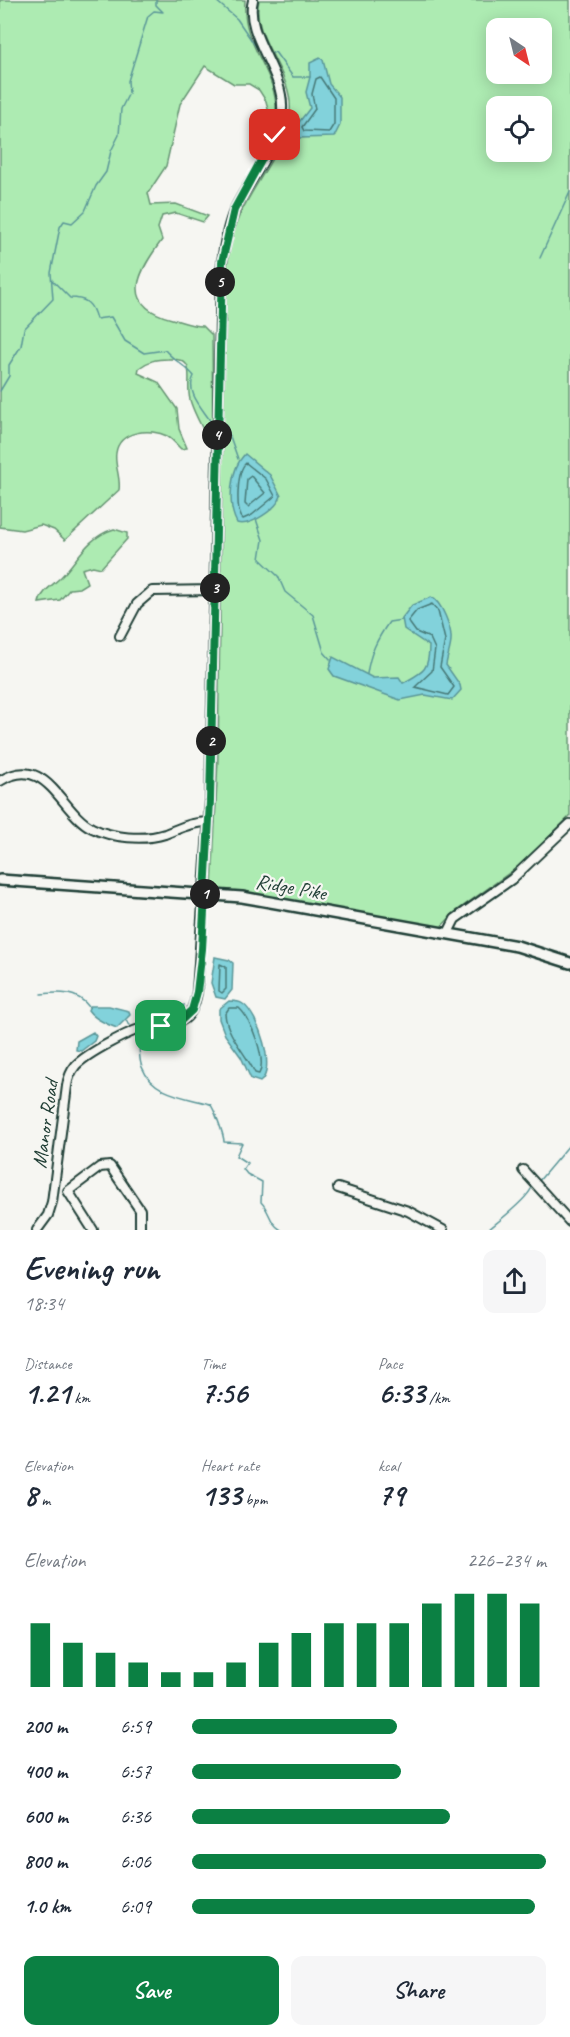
<!DOCTYPE html>
<html lang="en">
<head>
<meta charset="utf-8">
<style>
  :root { --surface:#fff; --page:#f6f6f7; --text:#1f2937; --muted:#747a83; --accent:#0b8043 }
  body { margin:0; font-family:Caveat,sans-serif; background:var(--page); color:var(--text); height:100vh; display:flex; flex-direction:column; font-size:22px; white-space:nowrap }
  * { box-sizing:border-box; margin:0 }
  p { font-size:20px; color:var(--muted) }
  .icon { flex:none; width:33px; height:33px; fill:none; stroke:currentColor; stroke-width:2; stroke-linecap:round; stroke-linejoin:round }
  .map { position:relative; height:1230px; overflow:hidden }
  .sheet { display:flex; flex-direction:column; background:var(--surface); flex:1 }
  .sheet>* { flex:none }
  .needle { width:39px; rotate:145deg }
  .fabs { position:absolute; left:486px; top:18px; display:grid; gap:12px }
  .fabs a { display:grid; place-items:center; width:66px; height:66px; border-radius:12px; background:var(--surface); box-shadow:0 3px 15px #0003; font-size:30px }
  .pin { position:absolute; display:grid; place-items:center; width:51px; height:51px; color:#fff; margin:-26px; border-radius:12px; box-shadow:0 3px 9px #0006 }
  .km { position:absolute; width:30px; height:30px; margin:-15px; border-radius:50%; background:#222; color:#fff; font-size:16px; line-height:30px; text-align:center }
  .round { display:grid; place-items:center; flex:none; width:63px; height:63px; border-radius:12px; background:var(--page) }
  .overview { display:flex; align-items:center; justify-content:space-between; height:102px; padding:0 24px }
  h1 { font-size:33px; font-weight:700; line-height:45px }
  .figures { display:grid; grid-template-columns:repeat(3,1fr); gap:9px; height:102px; padding:6px 24px }
  .figures div { display:grid; align-content:center }
  .figures b { font-size:30px; font-weight:700 }
  .figures small { font-size:16px; font-weight:400 }
  .figures p { font-size:16px }
  .chart { height:168px; padding:12px 24px }
  .chart p { display:flex; justify-content:space-between }
  .chart svg { width:100%; height:108px; margin-top:6px; stroke:var(--accent); stroke-width:6 }
  .action { display:flex; gap:12px; margin-top:auto; padding:12px 24px }
  .action a { flex:1; height:69px; border-radius:12px; background:var(--accent); color:#fff; font-size:24px; font-weight:700; line-height:69px; text-align:center }
  .action a+a { background:var(--page); color:var(--text) }
  ul { padding:0 24px; list-style:none; font-size:20px }
  li { display:grid; grid-template-columns:96px 72px 1fr; align-items:center; height:45px }
  li i { height:15px; border-radius:8px; background:var(--accent) }
  .map>svg:first-child { display:block }
  .green { fill:#adebb2; stroke:#669473; stroke-width:1.5; fill-rule:evenodd }
  .water { fill:#82d2db; stroke:#5a9698; stroke-width:1.5 }
  .lines { fill:none; stroke-linecap:round; stroke-linejoin:round }
  .shore { stroke:#477977; stroke-width:1.5 }
  .stream { stroke:#5a9698; stroke-width:1.5 }
  .minor-casing { stroke:#1f3d34; stroke-width:12 }
  .major-casing { stroke:#1f3d34; stroke-width:14 }
  .minor { stroke:#f6f6f2; stroke-width:8 }
  .major { stroke:#f6f6f2; stroke-width:9 }
  .route-casing { stroke:#fff; stroke-width:12 }
  .route { stroke:#0b8043; stroke-width:8 }
  .labels { text-anchor:middle; dominant-baseline:central; stroke-width:4.5; stroke-linejoin:round; paint-order:stroke }
  .street-label { font-size:21px; fill:#1f3d34; stroke:#f6f6f2 }
</style>
</head>
<body>
<div class="map">
<svg width="570" height="1230" viewBox="0 0 570 1230">
  <rect width="100%" height="100%" fill="#f6f6f2"/>
  <filter id="ink" filterUnits="userSpaceOnUse"><feTurbulence type="fractalNoise" baseFrequency=".0167" numOctaves="2"/><feDisplacementMap in="SourceGraphic" scale="12" xChannelSelector="R" yChannelSelector="G"/><feConvolveMatrix kernelMatrix="1 2 1 2 8 2 1 2 1" color-interpolation-filters="sRGB"/></filter>
  <g filter="url(#ink)">
    <path class="green" d="M0,0H245C241,48 279,70 276,116L271,121L266,101L259,90L249,84H234L205,66L180,104L166,166L148,193L151,205L176,204L208,216L203,222L176,213L162,216L158,228L162,240C139,271 118,305 172,319C183,322 192,326 203,326L212,335L213,443L209,444C204,429 196,418 191,403C183,383 201,357 168,359C156,359 148,361 139,368L138,373L158,382L177,409L179,429L187,448L181,449C176,444 172,439 167,436C151,428 119,430 116,453C114,465 121,477 119,490L65,540L54,530L41,525L22,530L0,527Z
      M259,0H570V816L523,863L455,912L439,929L212,888L218,759L225,277C228,258 231,237 238,219C252,186 286,147 290,112C294,72 250,38 259,0ZM496,28H542V74H496ZM496,106H542V152H496Z
      M114,529L127,533V539L101,568L93,566L82,569L87,583L79,588L70,589L60,600L39,603C41,592 53,585 61,577C77,561 87,537 114,529Z"/>
    <path class="water" d="M320,58L323,60L329,84L340,97V125L334,137L300,138L297,136L296,126L310,108L306,92L310,77V63Z
      M245,454L270,475L281,496C277,509 250,527 237,523C227,505 230,469 245,454Z
      M431,597C442,602 452,629 451,640C451,648 447,657 446,665L460,685L461,690L452,700L425,695L400,700L334,676L329,669L333,657L373,678L399,677L403,683C423,672 429,671 429,646L404,629L402,618L412,605Z
      M215,957L229,960L233,963L232,990L225,999L216,997L211,983Z
      M229,1001C234,1001 239,1001 243,1004C258,1014 277,1070 260,1082L251,1079L241,1057L225,1035L219,1019V1009Z
      M184,1005L183,1008L166,1018L141,1016V1009L145,1008L169,1009Z
      M90,1006H109L129,1011L130,1015L117,1028C106,1024 94,1019 88,1010Z
      M93,1032L96,1036L94,1041L81,1051L76,1050L77,1041Z"/>
    <g class="lines">
      <path class="shore" d="M320,77L334,98V124L329,132L304,131L302,127L315,109L312,94L316,79Z
        M246,463L266,479L275,496L252,515L243,519C235,511 237,470 246,463Z
        M251,476L265,493L248,507L245,504L247,479Z
        M432,604L438,611L445,640L440,667L454,687L448,695L415,687L432,671L435,649L430,638L416,632L408,621L417,610Z
        M220,964L226,967V989L222,993L219,991Z
        M229,1008H239C251,1019 267,1060 259,1074L255,1073C246,1053 227,1036 225,1014Z"/>
      <path class="stream" d="M215,0L237,19L263,57
        M270,54L275,52L293,77H310
        M540,258L570,192
        M52,280L70,298C86,298 92,303 96,319L111,317L125,341L144,353L165,350C174,361 185,365 194,376C185,392 203,409 211,422H215
        M0,391L9,376V365L21,346L24,329L53,299L51,273L60,227L64,221L72,223L85,211L96,186L106,172L111,151L119,135L121,109L129,93L128,81L148,16L154,11L163,12L156,5V0
        M220,423H224L227,428L238,459
        M256,519L263,540L260,559L278,576L285,592L313,615L324,652L331,660
        M367,674C370,653 377,639 389,622L402,620
        M41,994C59,992 77,991 89,1007
        M126,1021L130,1025
        M137,1039C141,1048 138,1058 142,1067C153,1095 186,1097 210,1104C214,1108 224,1135 224,1142L242,1143L236,1156L247,1163L243,1169L247,1174L262,1182L261,1202C270,1211 269,1223 281,1230
        M538,1182L570,1144
        M488,1230C499,1221 526,1200 531,1189"/>
      <defs>
        <path id="minor" d="M120,636L137,604L152,591L215,590
          M0,781C47,752 60,812 92,828C112,838 144,841 165,834C181,828 191,822 209,822
          M448,933L455,919L512,879L570,824
          M523,1170L570,1222
          M338,1188L408,1211L443,1230
          M68,1191L100,1167L110,1166L140,1210V1230
          M68,1191L93,1230
          M37,1230L48,1215L52,1202L67,1086C68,1078 71,1071 76,1065C88,1053 129,1031 146,1027C172,1020 190,1032 197,992L210,801L221,272C223,251 226,229 235,209C250,178 279,145 282,109C284,71 244,35 253,0"/>
        <path id="major" d="M0,880L242,897L517,946L570,963"/>
      </defs>
      <use href="#minor" class="minor-casing"/>
      <use href="#major" class="major-casing"/>
      <use href="#minor" class="minor"/>
      <use href="#major" class="major"/>
    </g>
  </g>
  <g class="lines" filter="url(#ink)">
    <defs>
      <path id="route" d="M161,1026L179,1022L192,1010L197,992L202,949L210,801L222,262L234,210L275,135"/>
    </defs>
    <use href="#route" class="route-casing"/>
    <use href="#route" class="route"/>
  </g>
  <g class="labels">
    <g class="street-label">
      <text transform="translate(291 887) rotate(10)">Ridge Pike</text>
      <text transform="translate(45 1124) rotate(-82)">Manor Road</text>
    </g>
  </g>
</svg>
<div class="fabs">
<a><svg class="needle" viewBox="-14 -14 28 28"><path d="M0-13l5 13h-10z" fill="#e53935"/><path d="M0 13l5-13h-10z" fill="#747a83"/></svg></a>
<a><svg class="icon" aria-label="locate" viewBox="0 0 24 24"><circle cx="12" cy="12" r="6"/><path d="M12 2v4M12 18v4M2 12h4M18 12h4"/></svg></a>
</div>
<div class="pin" style="left:161px;top:1026px;background:#1e9e55"><svg class="icon" aria-label="arrive" viewBox="0 0 24 24"><path d="M6 21V4h12l-3 4 3 4H6"/></svg></div>
<div class="pin" style="left:275px;top:135px;background:#d93025"><svg class="icon" aria-label="check" viewBox="0 0 24 24"><path d="M5 12l5 5 9-10"/></svg></div>
<b class="km" style="left:205px;top:894px">1</b>
<b class="km" style="left:211px;top:741px">2</b>
<b class="km" style="left:215px;top:588px">3</b>
<b class="km" style="left:217px;top:435px">4</b>
<b class="km" style="left:220px;top:282px">5</b>
</div>
<section class="sheet">
<div class="overview"><div><h1>Evening run</h1><p>18:34</p></div><a class="round"><svg class="icon" aria-label="share" viewBox="0 0 24 24"><path d="M12 15V3M7 8l5-5 5 5M5 13v7h14v-7"/></svg></a></div>
<div class="figures">
<div><p>Distance</p><b>1.21<small> km</small></b></div>
<div><p>Time</p><b>7:56</b></div>
<div><p>Pace</p><b>6:33<small> /km</small></b></div>
</div>
<div class="figures">
<div><p>Elevation</p><b>8<small> m</small></b></div>
<div><p>Heart rate</p><b>133<small> bpm</small></b></div>
<div><p>kcal</p><b>79</b></div>
</div>
<div class="chart"><p><span>Elevation</span>226–234 m</p>
<svg viewBox="0 0 160 44" preserveAspectRatio="none"><path d="M5 44V18M15 44V26M25 44V30M35 44V34M45 44V38M55 44V38M65 44V34M75 44V26M85 44V22M95 44V18M105 44V18M115 44V18M125 44V10M135 44V6M145 44V6M155 44V10"/></svg>
</div>
<ul>
<li><b>200 m</b>6:59<i style="width:58%"></i></li>
<li><b>400 m</b>6:57<i style="width:59%"></i></li>
<li><b>600 m</b>6:36<i style="width:73%"></i></li>
<li><b>800 m</b>6:06<i style="width:100%"></i></li>
<li><b>1.0 km</b>6:09<i style="width:97%"></i></li>
</ul>
<div class="action"><a>Save</a><a>Share</a></div>
</section>
</body>
</html>
